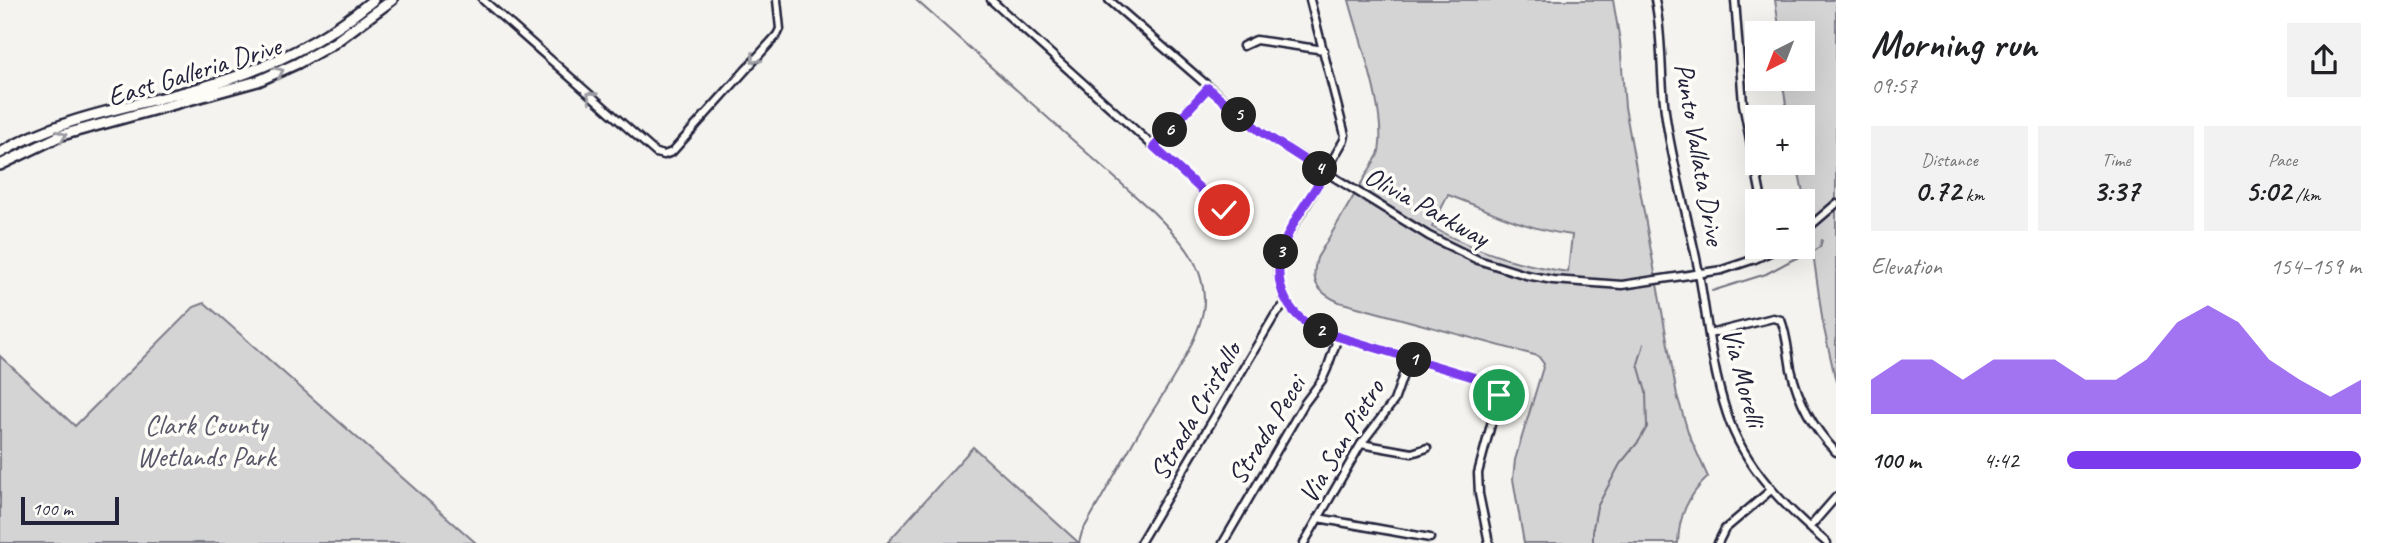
<!DOCTYPE html>
<html lang="en">
<head>
<meta charset="utf-8">
<style>
  :root { --surface:#fff; --page:#f2f2f2; --text:#202124; --muted:#757577; --accent:#7c3aed }
  body { margin:0; font-family:Caveat,sans-serif; background:var(--page); color:var(--text); height:100vh; display:flex; flex-direction:column; font-size:26px; white-space:nowrap }
  * { box-sizing:border-box; margin:0 }
  p { font-size:23px; color:var(--muted) }
  .icon { flex:none; width:38px; height:38px; fill:none; stroke:currentColor; stroke-width:2; stroke-linecap:round; stroke-linejoin:round }
  .map { position:relative; flex:1; overflow:hidden }
  .sheet { display:flex; flex-direction:column; background:var(--surface); width:560px }
  .sheet>* { flex:none }
  .needle { width:46px; rotate:222deg }
  .tools { position:absolute; left:1745px; top:21px; display:grid; gap:14px }
  .tools a { display:grid; place-items:center; width:70px; height:70px; border-radius:0px; background:var(--surface); box-shadow:0 7px 28px #0002; font-size:35px }
  .scale { position:absolute; left:21px; bottom:18px; width:98px; box-sizing:border-box; padding-left:7px; border:4px solid #22223b; border-top:0; font-size:19px; line-height:24px; white-space:nowrap; color:#22223b; -webkit-text-stroke:5px #fdfcf7; paint-order:stroke }
  .pin { position:absolute; display:grid; place-items:center; width:60px; height:60px; color:#fff; margin:-30px; border:4px solid #fff; border-radius:50%; box-shadow:0 2px 7px #0007 }
  .km { position:absolute; width:35px; height:35px; margin:-18px; border-radius:50%; background:#222; color:#fff; font-size:19px; line-height:35px; text-align:center }
  .round { display:grid; place-items:center; flex:none; width:74px; height:74px; border-radius:0px; background:var(--page) }
  .head { display:flex; align-items:center; justify-content:space-between; height:119px; padding:0 35px }
  h1 { font-size:38px; font-weight:600; line-height:52px }
  .metrics { display:grid; grid-template-columns:repeat(3,1fr); gap:10px; height:119px; padding:7px 35px }
  .metrics div { display:grid; align-content:center; border-radius:0px; background:var(--page); text-align:center }
  .metrics b { font-size:30px; font-weight:600 }
  .metrics small { font-size:19px; font-weight:400 }
  .metrics p { font-size:19px }
  .chart { height:196px; padding:14px 35px }
  .chart p { display:flex; justify-content:space-between }
  .chart svg { width:100%; height:126px; margin-top:7px; fill:var(--accent); opacity:.7 }
  ul { padding:0 35px; list-style:none; font-size:23px }
  li { display:grid; grid-template-columns:112px 84px 1fr; align-items:center; height:52px }
  li i { height:18px; border-radius:9px; background:var(--accent) }
  main { display:flex; flex:1; min-height:0 }
  .map>svg:first-child { display:block }
  .green { fill:#d5d4d5; stroke:#7c7b88; stroke-width:2; fill-rule:evenodd }
  .lines { fill:none; stroke-linecap:round; stroke-linejoin:round }
  .stream { stroke:#757582; stroke-width:2 }
  .street-casing { stroke:#22223b; stroke-width:11 }
  .secondary-casing { stroke:#22223b; stroke-width:14 }
  .street { stroke:#fdfcf7; stroke-width:6 }
  .secondary { stroke:#fdfcf7; stroke-width:9 }
  .oneway { stroke:#9a9aa2 }
  .route-casing { stroke:#fff; stroke-width:14 }
  .route { stroke:#7c3aed; stroke-width:9 }
  .labels { text-anchor:middle; dominant-baseline:central; stroke-width:7; stroke-linejoin:round; paint-order:stroke }
  .street-label { font-size:28px; fill:#22223b; stroke:#fdfcf7 }
  .park-label { font-size:28px; fill:#585769; stroke:#fdfcf7 }
</style>
</head>
<body>
<main>
<div class="map">
<svg width="1836" height="543" viewBox="0 0 1836 543">
  <rect width="100%" height="100%" fill="#f4f3ef"/>
  <filter id="ink" filterUnits="userSpaceOnUse"><feTurbulence type="fractalNoise" baseFrequency=".0143" numOctaves="2"/><feDisplacementMap in="SourceGraphic" scale="14" xChannelSelector="R" yChannelSelector="G"/><feConvolveMatrix kernelMatrix="1 2 1 2 8 2 1 2 1" color-interpolation-filters="sRGB"/></filter>
  <g filter="url(#ink)">
    <path class="green" d="M1349,0H1613L1620,41L1625,107L1677,395L1689,435L1708,477C1688,496 1679,515 1678,543H1524L1513,479L1515,460L1544,364L1538,356L1339,302C1317,292 1310,282 1317,258L1378,155C1389,118 1359,39 1349,0ZM1448,195C1492,211 1524,229 1572,235L1568,272C1519,265 1476,252 1432,227Z
      M1775,0H1836V382L1823,324L1808,217L1797,163H1802V117H1788L1782,79H1802V33H1780Z
      M205,303L476,543H0V356L75,426L194,307Z
      M973,447L1079,543H887Z"/>
    <g class="lines">
      <path class="stream" d="M916,0L1152,211C1178,237 1204,261 1204,301C1204,339 1155,405 1135,439C1117,470 1100,501 1082,532L1079,543
        M1712,291L1766,274L1792,260L1810,254L1820,247L1822,240
        M1593,543V528L1597,507L1620,464L1639,441L1647,427L1646,392L1638,364L1644,344"/>
      <defs>
        <path id="street" d="M483,0L656,153L664,155L672,152L777,35L780,29L777,0
          M991,0L1224,210L1236,216
          M1109,0L1261,132L1429,236L1478,260L1526,275L1553,280L1622,285L1722,270L1755,259L1781,247
          M1310,0L1345,135L1344,140C1332,161 1320,181 1308,202C1299,217 1288,232 1282,249C1270,282 1288,316 1318,330L1493,383L1499,387V395L1478,473L1479,494L1489,543
          M1655,0C1663,37 1660,74 1665,111C1672,166 1689,219 1699,273C1707,320 1712,369 1727,414C1744,467 1786,508 1827,543
          M1735,0L1743,104L1762,201
          M1243,46L1256,40L1324,50
          M1154,147L1208,88
          M1802,233L1836,204
          M1709,334L1773,318L1781,320C1787,335 1788,353 1791,369C1798,401 1814,429 1836,452
          M1361,444L1412,453L1427,448
          M1318,518L1430,538
          M1809,528L1836,497
          M1140,543L1275,315L1287,302
          M1223,543L1304,404L1322,380L1327,369L1338,337
          M1304,543L1361,444L1394,401L1409,358
          M1718,543L1725,529L1771,490"/>
        <path id="secondary" d="M0,153C62,116 134,107 203,87C265,70 324,41 373,0
          M0,165L62,135L258,81L298,63L334,43L392,0"/>
      </defs>
      <use href="#street" class="street-casing"/>
      <use href="#secondary" class="secondary-casing"/>
      <use href="#street" class="street"/>
      <use href="#secondary" class="secondary"/>
    </g>
    <defs><path id="oneway-chevron" d="M-2-3.5L2.5 0L-2 3.5" fill="none" stroke-width="1.6" stroke-linecap="round" stroke-linejoin="round" transform="scale(1.75)"/></defs>
    <g class="oneway">
      <use href="#oneway-chevron" transform="translate(755 59) rotate(132)"/>
      <use href="#oneway-chevron" transform="translate(279 72) rotate(-24)"/>
      <use href="#oneway-chevron" transform="translate(591 96) rotate(-138)"/>
      <use href="#oneway-chevron" transform="translate(62 136) rotate(-20)"/>
    </g>
  </g>
  <g class="lines" filter="url(#ink)">
    <defs>
      <path id="route" d="M1224,210L1154,147L1208,88L1261,132L1325,173C1304,209 1262,255 1286,300C1295,317 1308,326 1326,333L1493,383L1499,387V395"/>
    </defs>
    <use href="#route" class="route-casing"/>
    <use href="#route" class="route"/>
  </g>
  <g class="labels">
    <g class="street-label">
      <text transform="translate(194 71) rotate(-17)">East Galleria Drive</text>
      <text transform="translate(1700 154) rotate(80)">Punto Vallata Drive</text>
      <text transform="translate(1427 206) rotate(29)">Olivia Parkway</text>
      <text transform="translate(1744 377) rotate(75)">Via Morelli</text>
      <text transform="translate(1195 411) rotate(-60)">Strada Cristallo</text>
      <text transform="translate(1266 430) rotate(-58)">Strada Pecei</text>
      <text transform="translate(1341 441) rotate(-59)">Via San Pietro</text>
    </g>
    <g class="park-label">
      <text x="206" y="424">Clark County<tspan x="206" dy="32">Wetlands Park</tspan></text>
    </g>
  </g>
</svg>
<div class="tools">
<a><svg class="needle" viewBox="-14 -14 28 28"><path d="M0-13l5 13h-10z" fill="#e53935"/><path d="M0 13l5-13h-10z" fill="#757577"/></svg></a>
<a>+</a>
<a>−</a>
</div>
<div class="scale">100 m</div>
<div class="pin" style="left:1499px;top:395px;background:#1e9e55"><svg class="icon" aria-label="arrive" viewBox="0 0 24 24"><path d="M6 21V4h12l-3 4 3 4H6"/></svg></div>
<div class="pin" style="left:1224px;top:210px;background:#d93025"><svg class="icon" aria-label="check" viewBox="0 0 24 24"><path d="M5 12l5 5 9-10"/></svg></div>
<b class="km" style="left:1414px;top:360px">1</b>
<b class="km" style="left:1321px;top:331px">2</b>
<b class="km" style="left:1281px;top:252px">3</b>
<b class="km" style="left:1320px;top:169px">4</b>
<b class="km" style="left:1239px;top:115px">5</b>
<b class="km" style="left:1170px;top:130px">6</b>
</div>
<section class="sheet">
<div class="head"><div><h1>Morning run</h1><p>09:57</p></div><a class="round"><svg class="icon" aria-label="share" viewBox="0 0 24 24"><path d="M12 15V3M7 8l5-5 5 5M5 13v7h14v-7"/></svg></a></div>
<div class="metrics">
<div><p>Distance</p><b>0.72<small> km</small></b></div>
<div><p>Time</p><b>3:37</b></div>
<div><p>Pace</p><b>5:02<small> /km</small></b></div>
</div>
<div class="chart"><p><span>Elevation</span>154–159 m</p>
<svg viewBox="0 0 160 44" preserveAspectRatio="none"><path d="M0 44V32L10 25L20 25L30 32L40 25L50 25L60 25L70 32L80 32L90 25L100 12L110 6L120 12L130 25L140 32L150 38L160 32V44z"/></svg>
</div>
<ul>
<li><b>100 m</b>4:42<i style="width:100%"></i></li>
</ul>
</section>
</main>
</body>
</html>
